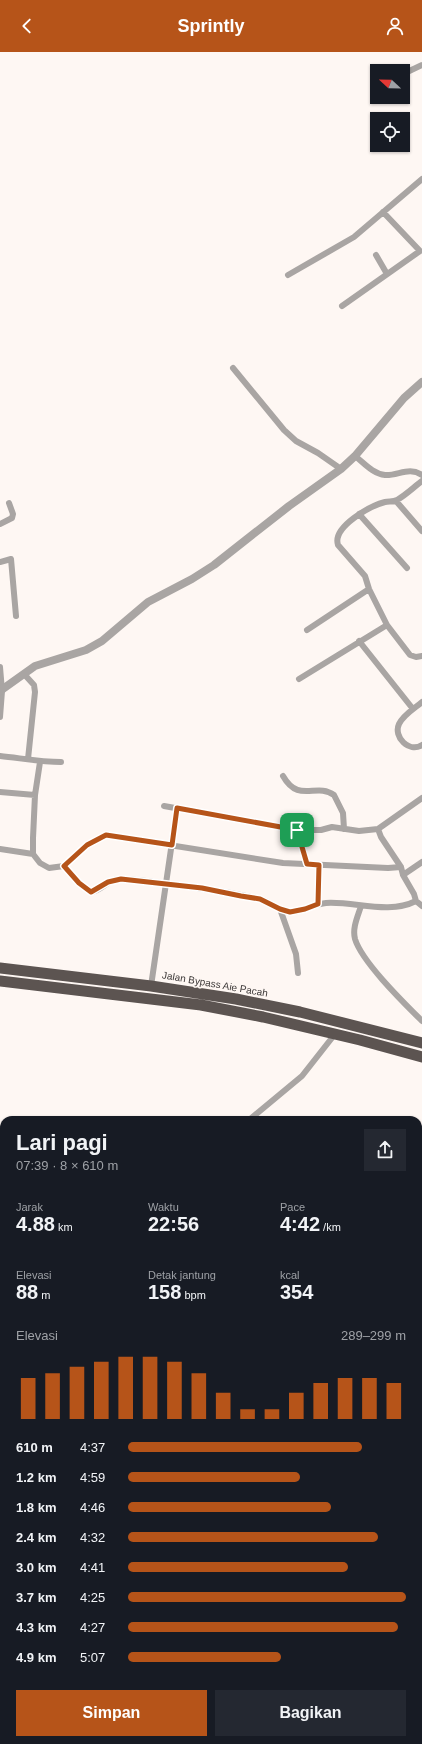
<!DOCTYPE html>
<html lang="id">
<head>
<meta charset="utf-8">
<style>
  :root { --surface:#171b24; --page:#242831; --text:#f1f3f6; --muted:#9ea1a6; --accent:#b65419 }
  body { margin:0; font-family:Helvetica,sans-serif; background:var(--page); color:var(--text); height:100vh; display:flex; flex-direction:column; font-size:15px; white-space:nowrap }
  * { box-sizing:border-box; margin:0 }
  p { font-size:13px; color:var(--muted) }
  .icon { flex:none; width:22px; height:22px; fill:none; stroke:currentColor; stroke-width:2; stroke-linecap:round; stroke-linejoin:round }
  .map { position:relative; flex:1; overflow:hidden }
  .details { position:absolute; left:0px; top:1064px; width:422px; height:628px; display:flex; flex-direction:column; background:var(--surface); border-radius:12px 12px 0 0; box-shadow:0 1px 3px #0004 }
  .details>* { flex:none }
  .needle { width:26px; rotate:292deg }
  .tools { position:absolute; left:370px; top:12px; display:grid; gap:8px }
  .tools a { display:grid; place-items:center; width:40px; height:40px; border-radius:0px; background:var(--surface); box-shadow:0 1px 3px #0004; font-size:20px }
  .pin { position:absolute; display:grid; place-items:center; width:34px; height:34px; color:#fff; margin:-17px; border-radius:8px; box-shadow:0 2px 6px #0006 }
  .round { display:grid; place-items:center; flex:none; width:42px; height:42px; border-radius:0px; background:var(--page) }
  .headline { display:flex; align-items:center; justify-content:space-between; height:68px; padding:0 16px }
  h1 { font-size:22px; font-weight:800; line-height:30px }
  .figures { display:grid; grid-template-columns:repeat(3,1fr); gap:6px; height:68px; padding:4px 16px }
  .figures div { display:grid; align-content:center }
  .figures b { font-size:20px; font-weight:800 }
  .figures small { font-size:11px; font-weight:400 }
  .figures p { font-size:11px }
  .chart { height:112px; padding:8px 16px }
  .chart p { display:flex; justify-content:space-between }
  .chart svg { width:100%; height:72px; margin-top:4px; stroke:var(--accent); stroke-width:6 }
  .action { display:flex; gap:8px; margin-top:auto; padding:8px 16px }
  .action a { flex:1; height:46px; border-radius:0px; background:var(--accent); color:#fff; font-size:16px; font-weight:800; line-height:46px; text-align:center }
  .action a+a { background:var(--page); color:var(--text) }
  ul { padding:0 16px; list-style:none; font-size:13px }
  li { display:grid; grid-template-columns:64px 48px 1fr; align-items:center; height:30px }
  li i { height:10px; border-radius:5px; background:var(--accent) }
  header { display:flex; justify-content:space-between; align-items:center; height:52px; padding:0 16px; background:var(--accent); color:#fff; font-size:18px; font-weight:800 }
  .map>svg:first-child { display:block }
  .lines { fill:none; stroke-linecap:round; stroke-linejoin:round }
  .minor { stroke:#a9a5a3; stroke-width:6 }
  .tertiary { stroke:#a9a5a3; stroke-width:8 }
  .trunk { stroke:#5c5451; stroke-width:11 }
  .route-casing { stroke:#fff; stroke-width:8 }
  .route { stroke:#b65419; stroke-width:5 }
  .labels { text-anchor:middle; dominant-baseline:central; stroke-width:3; stroke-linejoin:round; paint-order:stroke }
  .street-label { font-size:10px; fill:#3d3938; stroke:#fef7f3 }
</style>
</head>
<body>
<header><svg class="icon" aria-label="back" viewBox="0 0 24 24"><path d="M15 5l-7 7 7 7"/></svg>Sprintly<svg class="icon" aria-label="person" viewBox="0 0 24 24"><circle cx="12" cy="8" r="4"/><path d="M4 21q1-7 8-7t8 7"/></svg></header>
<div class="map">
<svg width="422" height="1692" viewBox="0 0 422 1692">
  <rect width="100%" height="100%" fill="#fef7f3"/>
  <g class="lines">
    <path class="minor" d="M403,22L422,13
      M374,29H377
      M376,203L387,222
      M288,223L354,185L422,127
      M342,254L420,199L383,160
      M233,316L284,378L296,389L318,401L341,417
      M355,404C364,411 373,422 385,423C398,424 409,414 422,423
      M422,429C414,435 406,443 397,448C393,450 389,449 385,450C370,454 332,475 338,493L365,524L369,537L387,573L410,603L416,605L422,604
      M396,449L422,479
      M359,462L407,516
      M0,472L12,466L13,462L9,451
      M0,510L11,507L16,564
      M307,578L369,537
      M359,589L413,657
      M0,615L2,639L0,665
      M24,622L34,633L35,640L28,707
      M299,627L387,573
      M422,650C415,656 403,663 399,672C393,685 409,701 422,693
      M0,704C20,706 40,710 61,710
      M40,710L35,743L33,786V802L40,811L49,816L64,814L87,793L106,783L283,811L388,816L401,815
      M283,724C299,752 316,730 334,743L343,761L344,777
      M0,740L35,743
      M422,746L378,777L381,785L401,815L403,823L414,842L416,849L422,854
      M164,754L297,778H321L332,775L359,779L378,777
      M297,778L307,812
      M0,797L33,802
      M64,814L79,831L91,840C103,838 107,827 121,827C139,827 158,831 176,833C204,837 233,840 260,847C271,850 279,860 291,860C303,860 314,852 326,851C355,849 388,863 416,849
      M403,823L422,810
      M318,852L319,813
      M361,854C358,864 352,876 355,887C362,910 404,951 422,969
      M280,857L296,902L298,921
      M151,934L177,756
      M249,1068L302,1024L335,982
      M418,1129L422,1133
      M418,1177L422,1173
      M0,1181L4,1178
      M0,1205L4,1212
      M418,1290L422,1286
      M1,1303L4,1309
      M0,1353L4,1351
      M418,1364L422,1371
      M0,1392L4,1390
      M0,1445L4,1452
      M0,1495L4,1491
      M0,1569L4,1572
      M418,1631L422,1627
      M418,1685L422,1688
      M273,1688L276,1692
      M33,1692L38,1688
      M375,1692L376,1688"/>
    <path class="tertiary" d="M0,639L35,614L86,598L102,589L148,550L192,527L214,513L289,454L341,417L355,404L404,346L422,330"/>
    <path class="trunk" d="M0,916L151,934L236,947L300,960L422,991
      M0,929L201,953L263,965L360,988L422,1005"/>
  </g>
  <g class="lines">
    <defs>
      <path id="route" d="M177,756L297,778L307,812L319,813L318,852L305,857L290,860L280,857L260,847L241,844L202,836L121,827L108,830L91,840L79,831L64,814L87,793L106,783L172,793Z"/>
    </defs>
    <use href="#route" class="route-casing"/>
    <use href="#route" class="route"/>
  </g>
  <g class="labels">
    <g class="street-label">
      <text transform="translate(215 932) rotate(10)">Jalan Bypass Aie Pacah</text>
    </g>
  </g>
</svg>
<div class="tools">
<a><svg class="needle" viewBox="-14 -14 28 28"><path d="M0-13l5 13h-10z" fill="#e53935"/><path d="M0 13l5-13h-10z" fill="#9ea1a6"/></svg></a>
<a><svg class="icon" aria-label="locate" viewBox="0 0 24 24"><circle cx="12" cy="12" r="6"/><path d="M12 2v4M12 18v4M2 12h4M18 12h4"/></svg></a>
</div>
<div class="pin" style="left:297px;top:778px;background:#1e9e55"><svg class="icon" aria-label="arrive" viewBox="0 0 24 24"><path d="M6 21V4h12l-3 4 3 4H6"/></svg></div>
<section class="details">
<div class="headline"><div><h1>Lari pagi</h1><p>07:39 · 8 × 610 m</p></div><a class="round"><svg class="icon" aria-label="share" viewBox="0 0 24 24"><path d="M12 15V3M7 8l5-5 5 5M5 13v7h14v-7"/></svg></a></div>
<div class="figures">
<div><p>Jarak</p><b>4.88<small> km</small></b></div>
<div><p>Waktu</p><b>22:56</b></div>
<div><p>Pace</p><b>4:42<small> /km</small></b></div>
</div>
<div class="figures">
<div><p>Elevasi</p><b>88<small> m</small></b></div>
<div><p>Detak jantung</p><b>158<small> bpm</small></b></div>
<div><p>kcal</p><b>354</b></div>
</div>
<div class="chart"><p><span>Elevasi</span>289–299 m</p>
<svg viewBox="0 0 160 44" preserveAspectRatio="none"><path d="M5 44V19M15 44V16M25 44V12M35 44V9M45 44V6M55 44V6M65 44V9M75 44V16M85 44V28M95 44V38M105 44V38M115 44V28M125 44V22M135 44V19M145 44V19M155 44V22"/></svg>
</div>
<ul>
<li><b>610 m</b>4:37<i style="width:84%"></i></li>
<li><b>1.2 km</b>4:59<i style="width:62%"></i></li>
<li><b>1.8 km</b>4:46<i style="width:73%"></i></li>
<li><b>2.4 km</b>4:32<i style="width:90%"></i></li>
<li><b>3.0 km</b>4:41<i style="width:79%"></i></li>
<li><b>3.7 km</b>4:25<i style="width:100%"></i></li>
<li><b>4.3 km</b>4:27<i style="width:97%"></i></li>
<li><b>4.9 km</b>5:07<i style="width:55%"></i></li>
</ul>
<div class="action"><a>Simpan</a><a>Bagikan</a></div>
</section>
</div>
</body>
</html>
